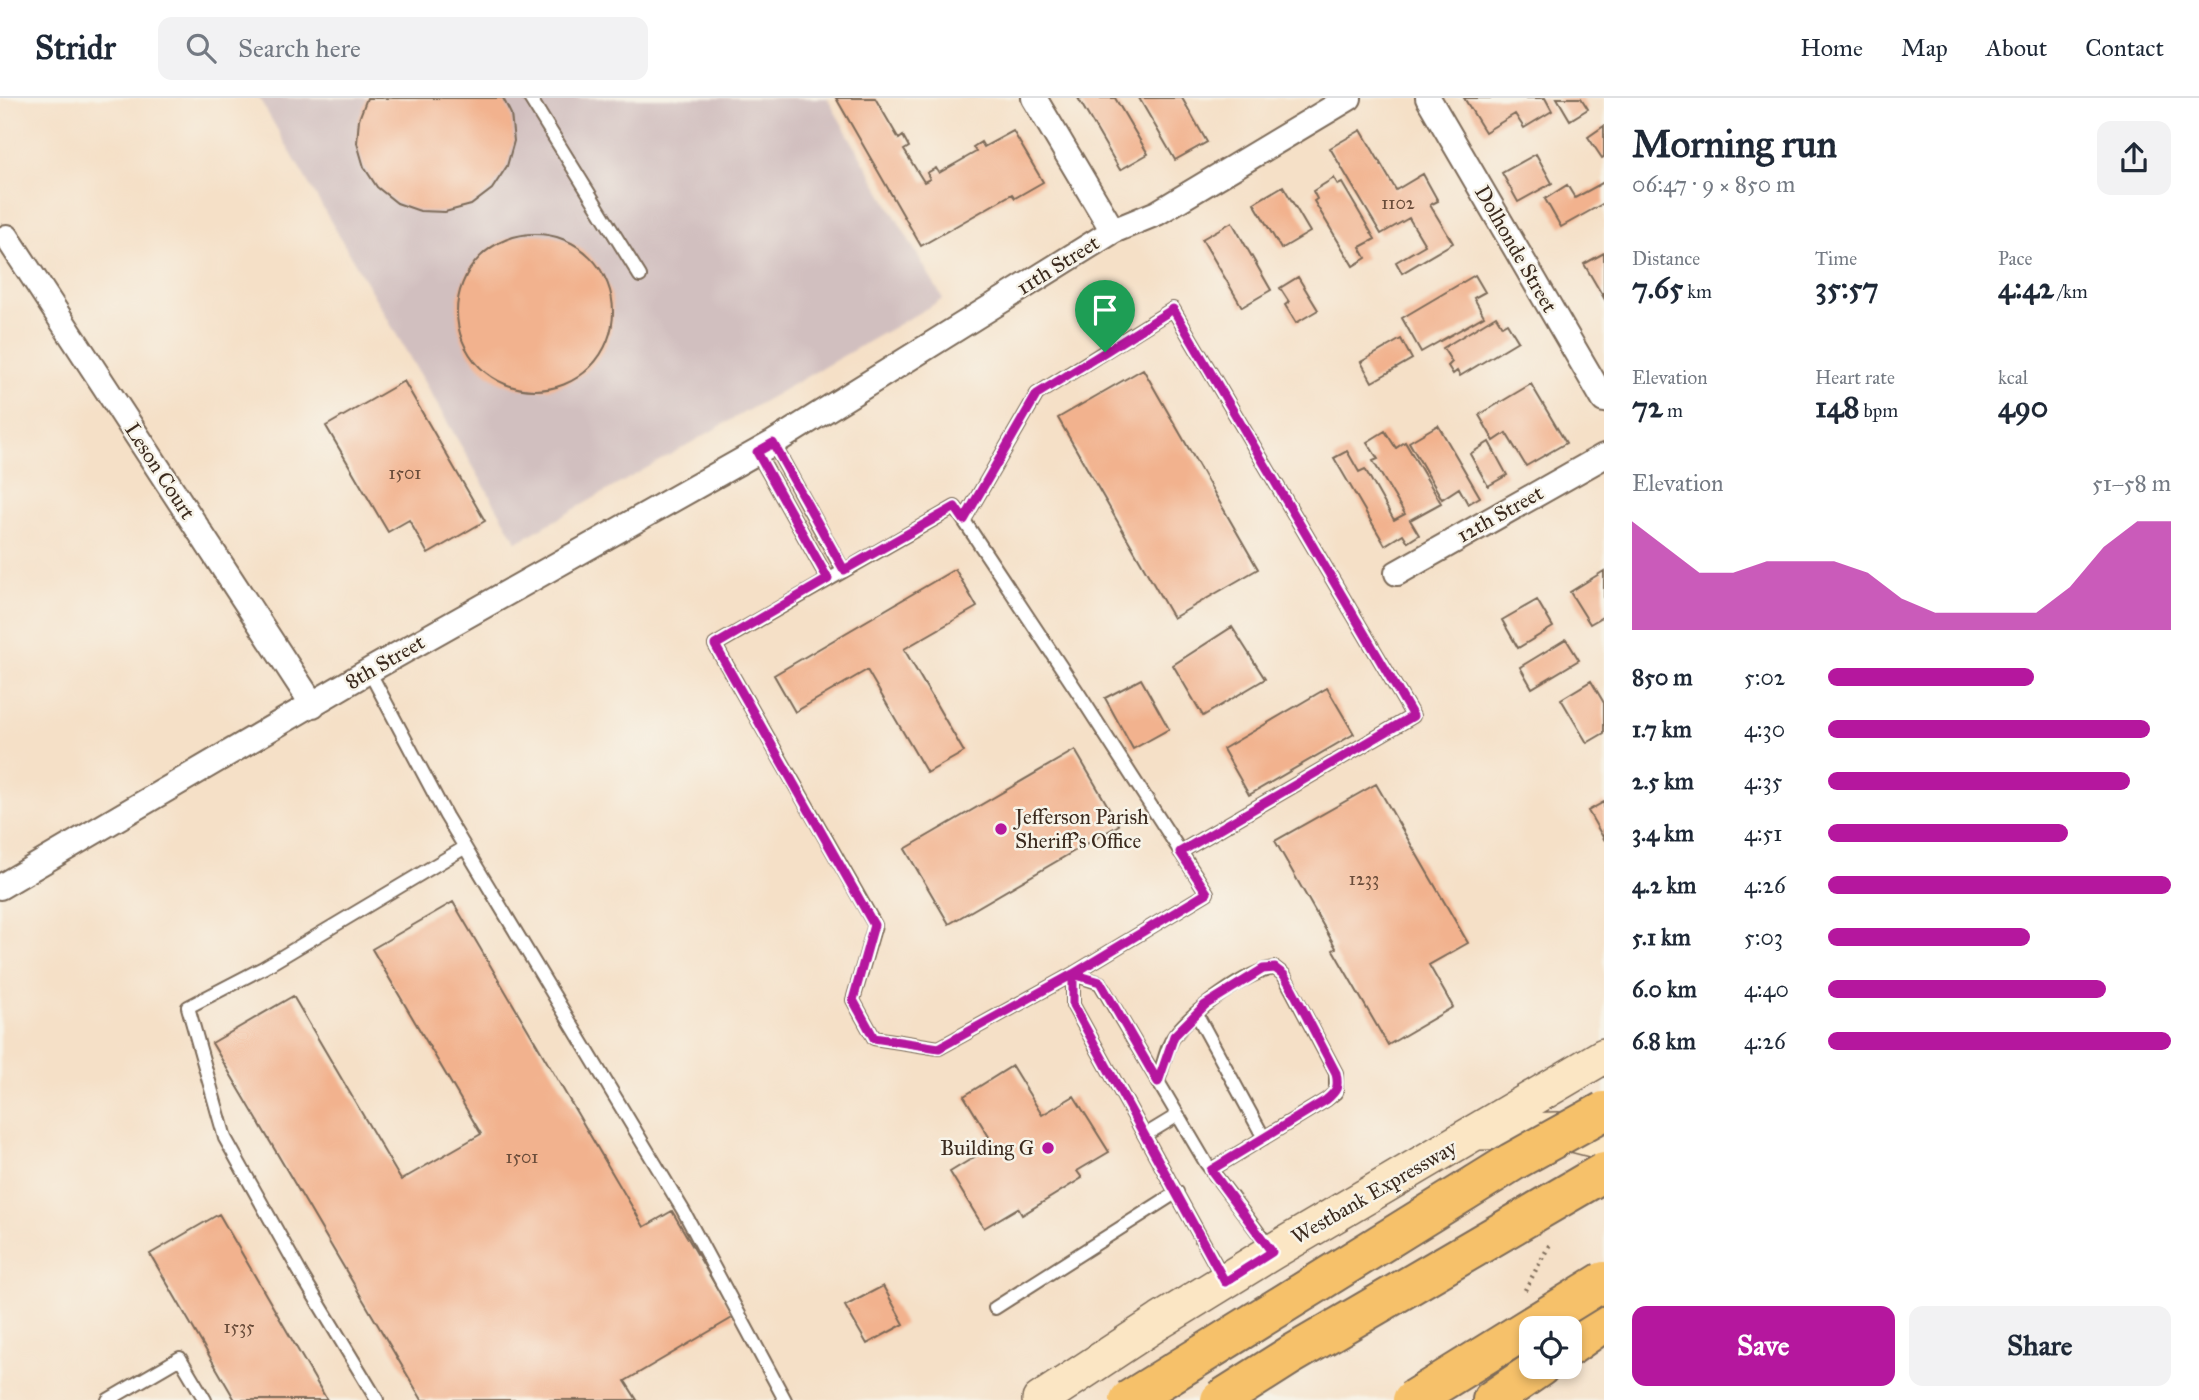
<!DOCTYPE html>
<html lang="en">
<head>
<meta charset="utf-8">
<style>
  :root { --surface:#fff; --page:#f2f2f3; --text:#1f2937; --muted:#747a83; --line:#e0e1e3; --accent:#b5179e }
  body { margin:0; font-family:"IM FELL Great Primer",serif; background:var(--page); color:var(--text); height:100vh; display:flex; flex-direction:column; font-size:26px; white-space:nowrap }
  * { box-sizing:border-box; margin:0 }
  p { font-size:23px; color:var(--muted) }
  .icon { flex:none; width:38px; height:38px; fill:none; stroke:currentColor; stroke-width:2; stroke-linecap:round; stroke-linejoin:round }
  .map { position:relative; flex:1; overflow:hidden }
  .panel { display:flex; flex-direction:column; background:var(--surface); width:595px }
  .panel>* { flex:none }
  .fabs { position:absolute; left:1519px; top:1218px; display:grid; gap:14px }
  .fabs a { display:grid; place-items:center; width:63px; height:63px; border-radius:14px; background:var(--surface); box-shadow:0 4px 10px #0003; font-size:35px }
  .pin { position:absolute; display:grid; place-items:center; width:60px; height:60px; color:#fff; margin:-72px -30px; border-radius:50% 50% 50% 0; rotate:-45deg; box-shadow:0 0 7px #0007 }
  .pin .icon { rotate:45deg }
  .round { display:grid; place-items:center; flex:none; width:74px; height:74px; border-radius:14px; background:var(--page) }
  .summary { display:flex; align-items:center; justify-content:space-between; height:119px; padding:0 28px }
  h1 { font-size:38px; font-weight:800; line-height:52px }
  .figures { display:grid; grid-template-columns:repeat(3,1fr); gap:10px; height:119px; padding:7px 28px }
  .figures div { display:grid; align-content:center }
  .figures b { font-size:30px; font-weight:800 }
  .figures small { font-size:19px; font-weight:400 }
  .figures p { font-size:19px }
  .chart { height:196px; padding:14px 28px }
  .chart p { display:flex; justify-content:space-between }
  .chart svg { width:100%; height:126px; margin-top:7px; fill:var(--accent); opacity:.7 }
  .button { display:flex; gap:14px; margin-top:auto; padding:14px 28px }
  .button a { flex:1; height:80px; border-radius:14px; background:var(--accent); color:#fff; font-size:28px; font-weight:800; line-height:80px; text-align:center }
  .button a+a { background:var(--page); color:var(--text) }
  ul { padding:0 28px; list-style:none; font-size:23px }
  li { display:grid; grid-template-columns:112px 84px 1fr; align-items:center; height:52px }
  li i { height:18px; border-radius:9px; background:var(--accent) }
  header { display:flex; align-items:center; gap:42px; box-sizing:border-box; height:98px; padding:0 35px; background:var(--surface); border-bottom:2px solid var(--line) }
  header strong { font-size:33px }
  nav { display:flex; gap:38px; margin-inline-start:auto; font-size:24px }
  .search { width:490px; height:63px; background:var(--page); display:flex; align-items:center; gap:18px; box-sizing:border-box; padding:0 24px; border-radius:14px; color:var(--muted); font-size:26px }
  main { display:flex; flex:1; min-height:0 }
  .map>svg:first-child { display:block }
  .industrial { fill:#d1bfbf }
  .building { fill:#f2b28e }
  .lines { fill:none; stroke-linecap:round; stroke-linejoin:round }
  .lane-casing { stroke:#7c6a59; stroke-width:16 }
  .street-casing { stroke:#7c6a59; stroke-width:28 }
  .secondary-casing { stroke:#7c6a59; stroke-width:38 }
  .highway-casing { stroke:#7c6a59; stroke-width:42 }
  .path { stroke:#7c6a59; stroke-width:4.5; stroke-dasharray:2 5; stroke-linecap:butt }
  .lane { stroke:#fff; stroke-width:12 }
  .street { stroke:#fff; stroke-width:24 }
  .secondary { stroke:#fbe6c4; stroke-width:35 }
  .highway { stroke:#f6c16b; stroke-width:38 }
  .highway-bridge-casing { stroke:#7c6a59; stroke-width:42; stroke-linecap:butt }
  .highway-bridge { stroke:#f6c16b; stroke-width:38 }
  .route-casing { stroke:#fff; stroke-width:14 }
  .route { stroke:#b5179e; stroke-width:9 }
  .poi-dot { fill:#b5179e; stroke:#f7f3e8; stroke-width:2.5 }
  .labels { text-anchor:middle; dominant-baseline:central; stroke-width:5; stroke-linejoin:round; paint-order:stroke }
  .number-label { font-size:18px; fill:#694c3a }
  .street-label { font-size:21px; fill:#3b2a1e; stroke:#f7f3e8 }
  .poi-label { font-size:21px; fill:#3b2a1e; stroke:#f7f3e8; text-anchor:start }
</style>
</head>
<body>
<header>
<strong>Stridr</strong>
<div class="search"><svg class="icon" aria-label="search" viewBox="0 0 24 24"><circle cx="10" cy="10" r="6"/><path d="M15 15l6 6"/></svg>Search here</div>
<nav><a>Home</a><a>Map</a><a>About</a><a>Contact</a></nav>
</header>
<main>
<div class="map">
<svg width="1604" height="1302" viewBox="0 0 1604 1302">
  <rect width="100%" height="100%" fill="#f7f3e8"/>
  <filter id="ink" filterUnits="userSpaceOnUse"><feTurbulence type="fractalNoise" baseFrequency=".0143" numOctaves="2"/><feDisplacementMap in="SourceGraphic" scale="14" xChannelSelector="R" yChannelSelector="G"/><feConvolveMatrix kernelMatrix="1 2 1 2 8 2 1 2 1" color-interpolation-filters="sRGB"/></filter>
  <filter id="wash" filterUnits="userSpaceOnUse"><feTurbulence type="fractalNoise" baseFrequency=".00686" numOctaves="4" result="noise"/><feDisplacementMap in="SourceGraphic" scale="28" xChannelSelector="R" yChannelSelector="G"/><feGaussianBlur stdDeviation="1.57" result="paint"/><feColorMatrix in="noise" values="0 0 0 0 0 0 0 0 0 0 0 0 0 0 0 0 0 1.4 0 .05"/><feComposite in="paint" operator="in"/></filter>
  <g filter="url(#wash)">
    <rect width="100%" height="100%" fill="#f5e0c7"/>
    <path class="industrial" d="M259,0H827L943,201L517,444Z"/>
    <g id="blocks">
      <path class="building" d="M367,0H503L511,16L514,43L507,68L492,91L471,107L445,114L420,113L397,105L377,89L364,69L357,45L359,21Z
        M836,0H875L899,41L903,38L909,49L904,52L924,84L930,81L927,75L936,70L939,75L976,54L973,49L981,44L984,49L1013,33L1043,84L1015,100L1012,96L921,148Z
        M1078,0H1115L1148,56L1120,72Z
        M1139,0H1182L1207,44L1175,62Z
        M1464,0H1545L1552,13L1524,30L1515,16L1485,34Z
        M1557,0H1581L1588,11L1570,22Z
        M1604,28V59L1602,60L1588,39Z
        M1361,32L1396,92L1423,76L1438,103L1430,107L1453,145L1402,175L1396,164L1425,147L1409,120L1381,136L1330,50Z
        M1536,56L1552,85L1518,104L1502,75Z
        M1334,80L1338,87L1342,85L1375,141L1360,149L1366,160L1353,168L1314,103L1317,101L1313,93Z
        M1604,84V105L1561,129L1545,101L1567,87L1575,100Z
        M1283,88L1310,134L1281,151L1254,105Z
        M1232,124L1271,192L1242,209L1202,141Z
        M457 214a78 78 0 1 1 156 0a78 78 0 1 1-156 0Z
        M1604,155V200L1584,166Z
        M1475,177L1485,194L1474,200L1484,218L1421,254L1402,220Z
        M1298,179L1318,212L1296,225L1285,207L1289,204L1280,190Z
        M1496,218L1502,228L1507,225L1518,243L1460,278L1457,273L1453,276L1448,268L1452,264L1443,250Z
        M1401,241L1412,261L1372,284L1361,264Z
        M1143,271L1258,471L1173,520L1058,320Z
        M404,283L485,423L428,456L409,422L388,434L326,328Z
        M1531,286L1566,345L1526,368L1506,335L1494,343L1479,317Z
        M1438,327L1480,399L1468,406L1459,390L1442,401L1409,344Z
        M1385,333L1396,350L1405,344L1441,405L1410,422L1419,437L1408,444L1403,436L1385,447L1334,360L1347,353L1359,374L1365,371L1394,422L1405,416L1373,363L1378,361L1367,344Z
        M1489,344L1507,377L1488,388L1470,356Z
        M955,471L977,509L904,551L964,654L927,675L867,572L795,614L774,577Z
        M1604,473V518L1590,526L1570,494Z
        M1537,502L1553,529L1518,550L1502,522Z
        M1232,529L1265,581L1203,618L1173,567Z
        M1566,541L1579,562L1532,590L1520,569Z
        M1141,581L1169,631L1133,651L1105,600Z
        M1591,583L1604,605V635L1587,645L1561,601Z
        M1327,590L1354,636L1249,697L1223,651Z
        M1075,652L1119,727L949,826L905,751Z
        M1376,686L1468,845L1429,867L1453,909L1388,947L1333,852L1336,850L1275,743Z
        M1604,704V741L1588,713Z
        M453,804L644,1129L672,1113L734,1219L625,1283L637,1302H422L212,945L293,898L401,1082L481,1036L372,851Z
        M1012,968L1042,1017L1074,998L1109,1054L1077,1073L1082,1080L1022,1117L1018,1110L984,1130L950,1074L994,1047L964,998Z
        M219,1116L327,1302H235L150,1156Z
        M883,1188L904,1226L867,1246L845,1208Z"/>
    </g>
  </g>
  <g filter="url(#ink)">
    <use href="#blocks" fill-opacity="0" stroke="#7c6a59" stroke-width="2"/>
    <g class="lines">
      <defs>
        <path id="lane" d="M530,0L640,178
          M773,345L843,472
          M757,354L828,481
          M964,422L1037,296L1173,211L1413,618L1180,754
          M369,573L446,718L683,1112L785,1302
          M1073,876L1207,795L1079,596L955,409L715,547L875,827L853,902L874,940L939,950L1073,876L1100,885L1206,1065L1272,1153
          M1073,876V907L1223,1180
          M1196,915L1264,1040
          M1158,983C1163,969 1166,949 1175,937C1192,914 1247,873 1275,870L1284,877L1336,975V994L1326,1002L1211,1072
          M1145,1037L1178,1017
          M995,1210L1177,1094
          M108,1302L180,1260L205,1302
          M377,1302L301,1176L225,1040L188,909L263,870L464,750"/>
        <path id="street" d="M1034,0L1113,133
          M1428,0L1604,302
          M7,139L313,607
          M1397,475L1604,358
          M0,789L372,571L773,345L1113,133L1157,115L1349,0"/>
        <path id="secondary" d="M1480,1034L1558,1032L1604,1044
          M1040,1302L1160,1223L1272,1154L1604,958"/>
        <path id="highway" d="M1570,1248L1604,1224
          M1492,1302L1540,1269"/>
      </defs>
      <use href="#lane" class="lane-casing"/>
      <use href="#street" class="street-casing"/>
      <use href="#secondary" class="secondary-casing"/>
      <use href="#highway" class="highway-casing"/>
      <path class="path" d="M1525,1192L1551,1144"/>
      <use href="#lane" class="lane"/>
      <use href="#street" class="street"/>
      <use href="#secondary" class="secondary"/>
      <use href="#highway" class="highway"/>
      <defs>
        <path id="highway-bridge" d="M1129,1302L1512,1064L1604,1013
          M1220,1302L1291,1257L1604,1074
          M1412,1302L1604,1183"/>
      </defs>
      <use href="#highway-bridge" class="highway-bridge-casing"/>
      <use href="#highway-bridge" class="highway-bridge"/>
    </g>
  </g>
  <g class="lines" filter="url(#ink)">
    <defs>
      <path id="route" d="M1105,254L1037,296L964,422L955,409L844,472L773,345L757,354L828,481L715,547L874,827L853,902L874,940L939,950L1073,876V907L1225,1184L1272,1154L1211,1072L1326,1002C1337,993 1339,989 1336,975L1290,887L1284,877L1275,870L1263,871L1205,907L1174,938L1158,984L1100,884L1073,876L1207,795L1180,754L1413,618L1173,211L1105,254"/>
    </defs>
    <use href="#route" class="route-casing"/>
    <use href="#route" class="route"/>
  </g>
  <g class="poi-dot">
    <circle cx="1001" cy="731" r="7"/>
    <circle cx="1048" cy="1050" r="7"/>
  </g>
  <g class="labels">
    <g class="number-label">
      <text x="1398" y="105">1102</text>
      <text x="405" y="375">1501</text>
      <text x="1364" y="781">1233</text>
      <text x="522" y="1059">1501</text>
      <text x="239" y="1229">1535</text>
    </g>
    <g class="street-label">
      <text transform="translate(1516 151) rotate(60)">Dolhonde Street</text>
      <text transform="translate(1058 167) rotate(-32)">11th Street</text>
      <text transform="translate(160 373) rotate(57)">Leson Court</text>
      <text transform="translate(1500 416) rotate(-29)">12th Street</text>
      <text transform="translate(385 564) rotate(-30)">8th Street</text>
      <text transform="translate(1374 1094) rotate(-30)">Westbank Expressway</text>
    </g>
    <g class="poi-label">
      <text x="1015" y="719">Jefferson Parish<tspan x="1015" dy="24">Sheriff's Office</tspan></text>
      <text x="1034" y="1050" text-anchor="end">Building G</text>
    </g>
  </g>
</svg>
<div class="fabs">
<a><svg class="icon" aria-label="locate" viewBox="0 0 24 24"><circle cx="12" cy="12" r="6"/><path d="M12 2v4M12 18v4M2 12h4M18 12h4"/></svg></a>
</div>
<div class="pin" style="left:1105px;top:254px;background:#1e9e55"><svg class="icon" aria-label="arrive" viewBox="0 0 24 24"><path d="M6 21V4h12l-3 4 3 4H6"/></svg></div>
</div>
<section class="panel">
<div class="summary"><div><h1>Morning run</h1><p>06:47 · 9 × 850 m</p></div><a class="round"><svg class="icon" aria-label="share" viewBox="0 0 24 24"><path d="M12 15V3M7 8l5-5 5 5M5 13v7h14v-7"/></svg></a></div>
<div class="figures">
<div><p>Distance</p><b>7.65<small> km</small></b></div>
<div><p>Time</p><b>35:57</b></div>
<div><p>Pace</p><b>4:42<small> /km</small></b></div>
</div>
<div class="figures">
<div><p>Elevation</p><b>72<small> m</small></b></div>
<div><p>Heart rate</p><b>148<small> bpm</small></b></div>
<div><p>kcal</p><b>490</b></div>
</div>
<div class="chart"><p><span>Elevation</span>51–58 m</p>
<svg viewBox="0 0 160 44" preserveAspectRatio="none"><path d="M0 44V6L10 15L20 24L30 24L40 20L50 20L60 20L70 24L80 33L90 38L100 38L110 38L120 38L130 29L140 15L150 6L160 6V44z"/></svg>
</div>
<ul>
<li><b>850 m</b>5:02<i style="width:60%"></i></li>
<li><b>1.7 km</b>4:30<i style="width:94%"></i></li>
<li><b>2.5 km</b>4:35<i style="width:88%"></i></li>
<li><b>3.4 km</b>4:51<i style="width:70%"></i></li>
<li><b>4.2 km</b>4:26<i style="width:100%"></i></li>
<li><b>5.1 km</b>5:03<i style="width:59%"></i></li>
<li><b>6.0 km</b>4:40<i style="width:81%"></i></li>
<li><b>6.8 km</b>4:26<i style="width:100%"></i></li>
</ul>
<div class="button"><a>Save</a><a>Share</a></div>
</section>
</main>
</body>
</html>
